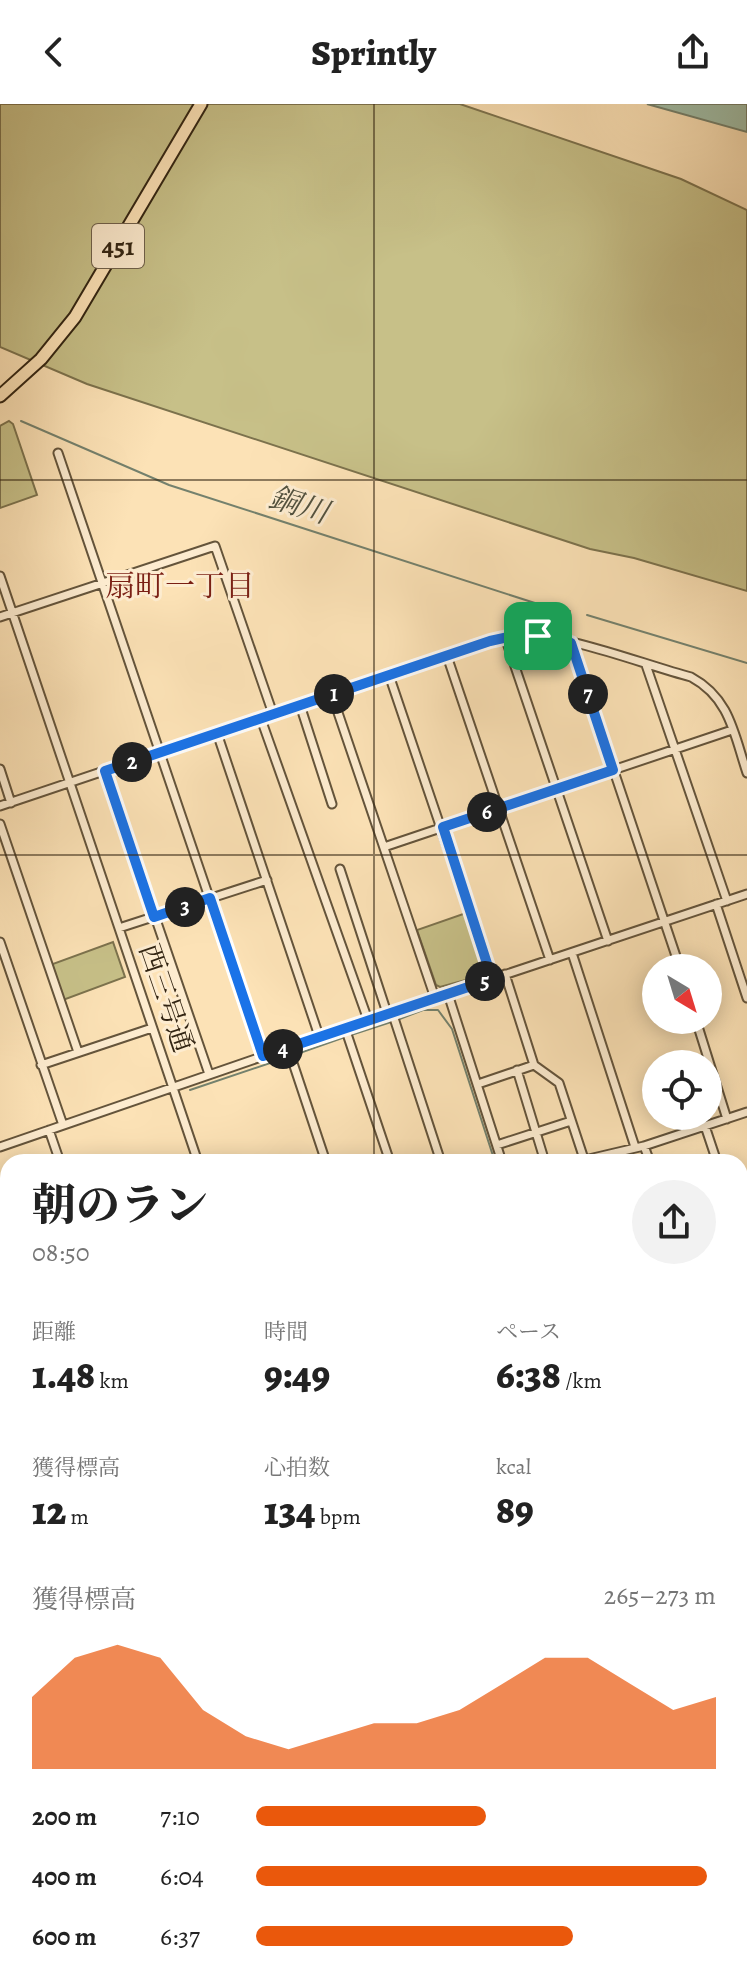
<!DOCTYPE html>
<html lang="ja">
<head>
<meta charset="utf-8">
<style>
  :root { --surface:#fff; --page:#f2f2f2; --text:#222; --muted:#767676; --accent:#ea580c }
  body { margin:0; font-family:Alegreya,"Noto Serif JP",serif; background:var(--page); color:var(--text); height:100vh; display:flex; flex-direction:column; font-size:30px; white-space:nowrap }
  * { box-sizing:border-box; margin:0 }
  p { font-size:26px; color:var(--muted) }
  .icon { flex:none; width:44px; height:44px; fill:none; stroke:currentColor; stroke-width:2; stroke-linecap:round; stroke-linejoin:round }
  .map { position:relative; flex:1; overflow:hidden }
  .details { position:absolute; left:0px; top:1050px; width:748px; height:828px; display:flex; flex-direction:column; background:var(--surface); border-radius:24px 24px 0 0; box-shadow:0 4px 20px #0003 }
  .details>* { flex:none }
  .needle { width:52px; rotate:142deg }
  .controls { position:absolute; left:642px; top:850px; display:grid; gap:16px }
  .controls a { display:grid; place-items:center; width:80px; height:80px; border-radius:50%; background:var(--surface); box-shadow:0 4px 20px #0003; font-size:40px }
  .pin { position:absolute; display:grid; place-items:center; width:68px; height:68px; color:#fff; margin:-34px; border-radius:16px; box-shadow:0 4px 12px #0006 }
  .km { position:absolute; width:40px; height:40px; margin:-20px; border-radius:50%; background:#222; color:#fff; font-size:22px; line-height:40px; text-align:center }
  .round { display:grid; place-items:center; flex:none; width:84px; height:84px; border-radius:42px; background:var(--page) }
  .headline { display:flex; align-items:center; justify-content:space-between; height:136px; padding:0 32px }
  h1 { font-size:44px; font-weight:800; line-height:60px }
  .figures { display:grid; grid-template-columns:repeat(3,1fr); gap:12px; height:136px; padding:8px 32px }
  .figures div { display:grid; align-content:center }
  .figures b { font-size:40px; font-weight:800 }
  .figures small { font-size:22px; font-weight:400 }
  .figures p { font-size:22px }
  .chart { height:224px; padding:16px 32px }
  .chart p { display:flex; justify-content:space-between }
  .chart svg { width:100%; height:144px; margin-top:8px; fill:var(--accent); opacity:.7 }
  ul { padding:0 32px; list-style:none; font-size:26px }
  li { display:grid; grid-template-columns:128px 96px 1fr; align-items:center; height:60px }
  li i { height:20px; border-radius:10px; background:var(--accent) }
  header { display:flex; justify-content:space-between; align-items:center; height:104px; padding:0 32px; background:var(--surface); font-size:36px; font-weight:800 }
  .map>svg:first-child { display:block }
  .green { fill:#c7c088; stroke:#7c724d; stroke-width:2 }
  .water { fill:#a0bfa9; stroke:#74816d; stroke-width:2 }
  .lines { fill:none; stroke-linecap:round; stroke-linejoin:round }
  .stream { stroke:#74816d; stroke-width:2 }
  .minor-casing { stroke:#64543b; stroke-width:11 }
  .highway-casing { stroke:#322412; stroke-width:15 }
  .minor { stroke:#fdecd0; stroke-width:7 }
  .highway { stroke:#fce2b6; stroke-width:11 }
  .route-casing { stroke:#fff; stroke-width:16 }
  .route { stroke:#1a73e8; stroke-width:10 }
  .grid { fill:none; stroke:#322412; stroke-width:2; stroke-opacity:0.55 }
  .labels { text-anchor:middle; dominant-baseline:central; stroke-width:6; stroke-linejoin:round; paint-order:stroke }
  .shield { fill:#fdecd0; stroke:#6f604b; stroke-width:2 }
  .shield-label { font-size:26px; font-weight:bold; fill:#322412 }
  .street-label { font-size:28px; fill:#322412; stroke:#fdecd0 }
  .water-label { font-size:30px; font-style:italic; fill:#53523f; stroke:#fdecd0 }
  .neighbourhood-label { font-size:30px; fill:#7a1f14; stroke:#fdecd0 }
</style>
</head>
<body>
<header><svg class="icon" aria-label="back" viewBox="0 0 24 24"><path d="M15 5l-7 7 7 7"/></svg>Sprintly<svg class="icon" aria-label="share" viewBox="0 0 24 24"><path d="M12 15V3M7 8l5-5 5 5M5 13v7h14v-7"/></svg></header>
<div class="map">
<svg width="747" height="1878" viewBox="0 0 747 1878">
  <rect width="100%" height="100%" fill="#fce2b6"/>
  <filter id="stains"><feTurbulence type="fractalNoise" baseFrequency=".0025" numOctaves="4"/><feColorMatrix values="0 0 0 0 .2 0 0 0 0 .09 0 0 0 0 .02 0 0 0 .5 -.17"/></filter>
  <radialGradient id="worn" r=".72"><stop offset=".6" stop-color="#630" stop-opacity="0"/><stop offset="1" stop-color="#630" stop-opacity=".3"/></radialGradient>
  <path class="green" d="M0,0H460L681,75L747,106V487L634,454L590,445L87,280L0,243Z
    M9,317L13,320L37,391L0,404V322Z
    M466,809L485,867L484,871L440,883L436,881L417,826Z
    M113,838L125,873L63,896L50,861Z
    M193,1870H545L548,1878H196Z"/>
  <path class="water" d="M647,0H747V28Z"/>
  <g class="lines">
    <path class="stream" d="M21,317L169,381L538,500L570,507
      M587,511L747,559
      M397,916L423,906H438L452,925L495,1058
      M351,931L391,918
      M294,951L345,933
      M190,986L288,953
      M0,1517L8,1515
      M740,1538L747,1535"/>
    <defs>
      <path id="minor" d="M58,349L263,952
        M0,472L198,1058
        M0,513L215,442L273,610
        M505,533L608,837
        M571,539L680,864
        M447,552L550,856
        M646,561L727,797
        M389,571L492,875
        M332,591L435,894
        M300,601L332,700
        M261,615L368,916
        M217,629L319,932
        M0,665L11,699
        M105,667L209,970
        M0,702L490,537C500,534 511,531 521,531C570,531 642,560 691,573C730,594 734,630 747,669
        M0,720L78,948
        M384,743L732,626
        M340,765L387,909
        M716,800L747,894
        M119,824L267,776
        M0,838L63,1021
        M572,849L635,1043
        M505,870L534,961L559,979L584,1055
        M448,890L502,1058
        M392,908L441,1058
        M696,916L727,1015
        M345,924L390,1058
        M288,944L326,1058
        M41,961L152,924
        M517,966L545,1058
        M478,980L534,961
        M705,1022L717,1058
        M49,1026L60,1058
        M497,1041L571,1017
        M644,1042L650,1058
        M0,1043L345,924L747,790
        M576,1058L644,1042L747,1008
        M743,1142L747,1155
        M0,1253L8,1250
        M0,1307L8,1332
        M740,1335L747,1333
        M4,1378L8,1389
        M0,1455L8,1452
        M740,1489L747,1509
        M0,1507L8,1504
        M740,1527L747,1524
        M0,1585L8,1582
        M0,1702L8,1725
        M554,1870L557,1878"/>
      <path id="highway" d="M0,292L41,255L75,213L201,0"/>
    </defs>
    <use href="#minor" class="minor-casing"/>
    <use href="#highway" class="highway-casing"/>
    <use href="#minor" class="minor"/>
    <use href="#highway" class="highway"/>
  </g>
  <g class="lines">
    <defs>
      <path id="route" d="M517,531L538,532L571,539L613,666L443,723L492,875L263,952L210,794L154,813L105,667L490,537Z"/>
    </defs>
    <use href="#route" class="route-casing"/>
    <use href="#route" class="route"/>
  </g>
  <path class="grid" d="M374,0V1058M0,376H747M0,751H747M0,1127H8M740,1127H747M0,1502H8M740,1502H747M374,1870V1878"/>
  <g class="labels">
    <rect class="shield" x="92" y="120" width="52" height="44" rx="6"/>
    <g class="shield-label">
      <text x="118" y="142">451</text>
    </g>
    <g class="street-label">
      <text transform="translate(166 894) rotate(71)">西三号通</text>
    </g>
    <g class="water-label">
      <text transform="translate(299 401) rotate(17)">銅川</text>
    </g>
    <g class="neighbourhood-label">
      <text x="180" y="482">扇町一丁目</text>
    </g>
  </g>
  <rect width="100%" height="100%" filter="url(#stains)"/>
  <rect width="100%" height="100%" fill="url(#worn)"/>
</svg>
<div class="controls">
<a><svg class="needle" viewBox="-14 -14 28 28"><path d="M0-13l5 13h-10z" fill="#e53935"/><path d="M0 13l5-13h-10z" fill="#767676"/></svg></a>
<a><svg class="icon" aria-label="locate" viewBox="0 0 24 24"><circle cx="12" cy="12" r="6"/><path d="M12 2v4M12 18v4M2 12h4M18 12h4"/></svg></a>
</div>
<div class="pin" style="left:538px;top:532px;background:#1e9e55"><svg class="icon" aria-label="arrive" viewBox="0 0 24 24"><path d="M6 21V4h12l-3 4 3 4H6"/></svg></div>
<b class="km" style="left:334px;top:590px">1</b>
<b class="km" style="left:132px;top:658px">2</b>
<b class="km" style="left:185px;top:803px">3</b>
<b class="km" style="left:283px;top:945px">4</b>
<b class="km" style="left:485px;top:877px">5</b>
<b class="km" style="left:487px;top:708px">6</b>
<b class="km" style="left:588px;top:590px">7</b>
<section class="details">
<div class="headline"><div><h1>朝のラン</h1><p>08:50</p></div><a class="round"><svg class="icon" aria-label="share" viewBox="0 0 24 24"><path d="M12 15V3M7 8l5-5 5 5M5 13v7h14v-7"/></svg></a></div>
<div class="figures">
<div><p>距離</p><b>1.48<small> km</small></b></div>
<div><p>時間</p><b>9:49</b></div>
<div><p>ペース</p><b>6:38<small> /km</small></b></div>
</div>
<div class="figures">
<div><p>獲得標高</p><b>12<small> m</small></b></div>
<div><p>心拍数</p><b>134<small> bpm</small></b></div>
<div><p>kcal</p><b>89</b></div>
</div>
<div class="chart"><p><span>獲得標高</span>265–273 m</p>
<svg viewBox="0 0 160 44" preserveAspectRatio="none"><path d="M0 44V22L10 10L20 6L30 10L40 26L50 34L60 38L70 34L80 30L90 30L100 26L110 18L120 10L130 10L140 18L150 26L160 22V44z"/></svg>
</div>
<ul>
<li><b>200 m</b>7:10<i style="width:50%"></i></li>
<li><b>400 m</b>6:04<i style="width:98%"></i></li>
<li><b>600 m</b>6:37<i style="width:69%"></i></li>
</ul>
</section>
</div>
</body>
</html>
